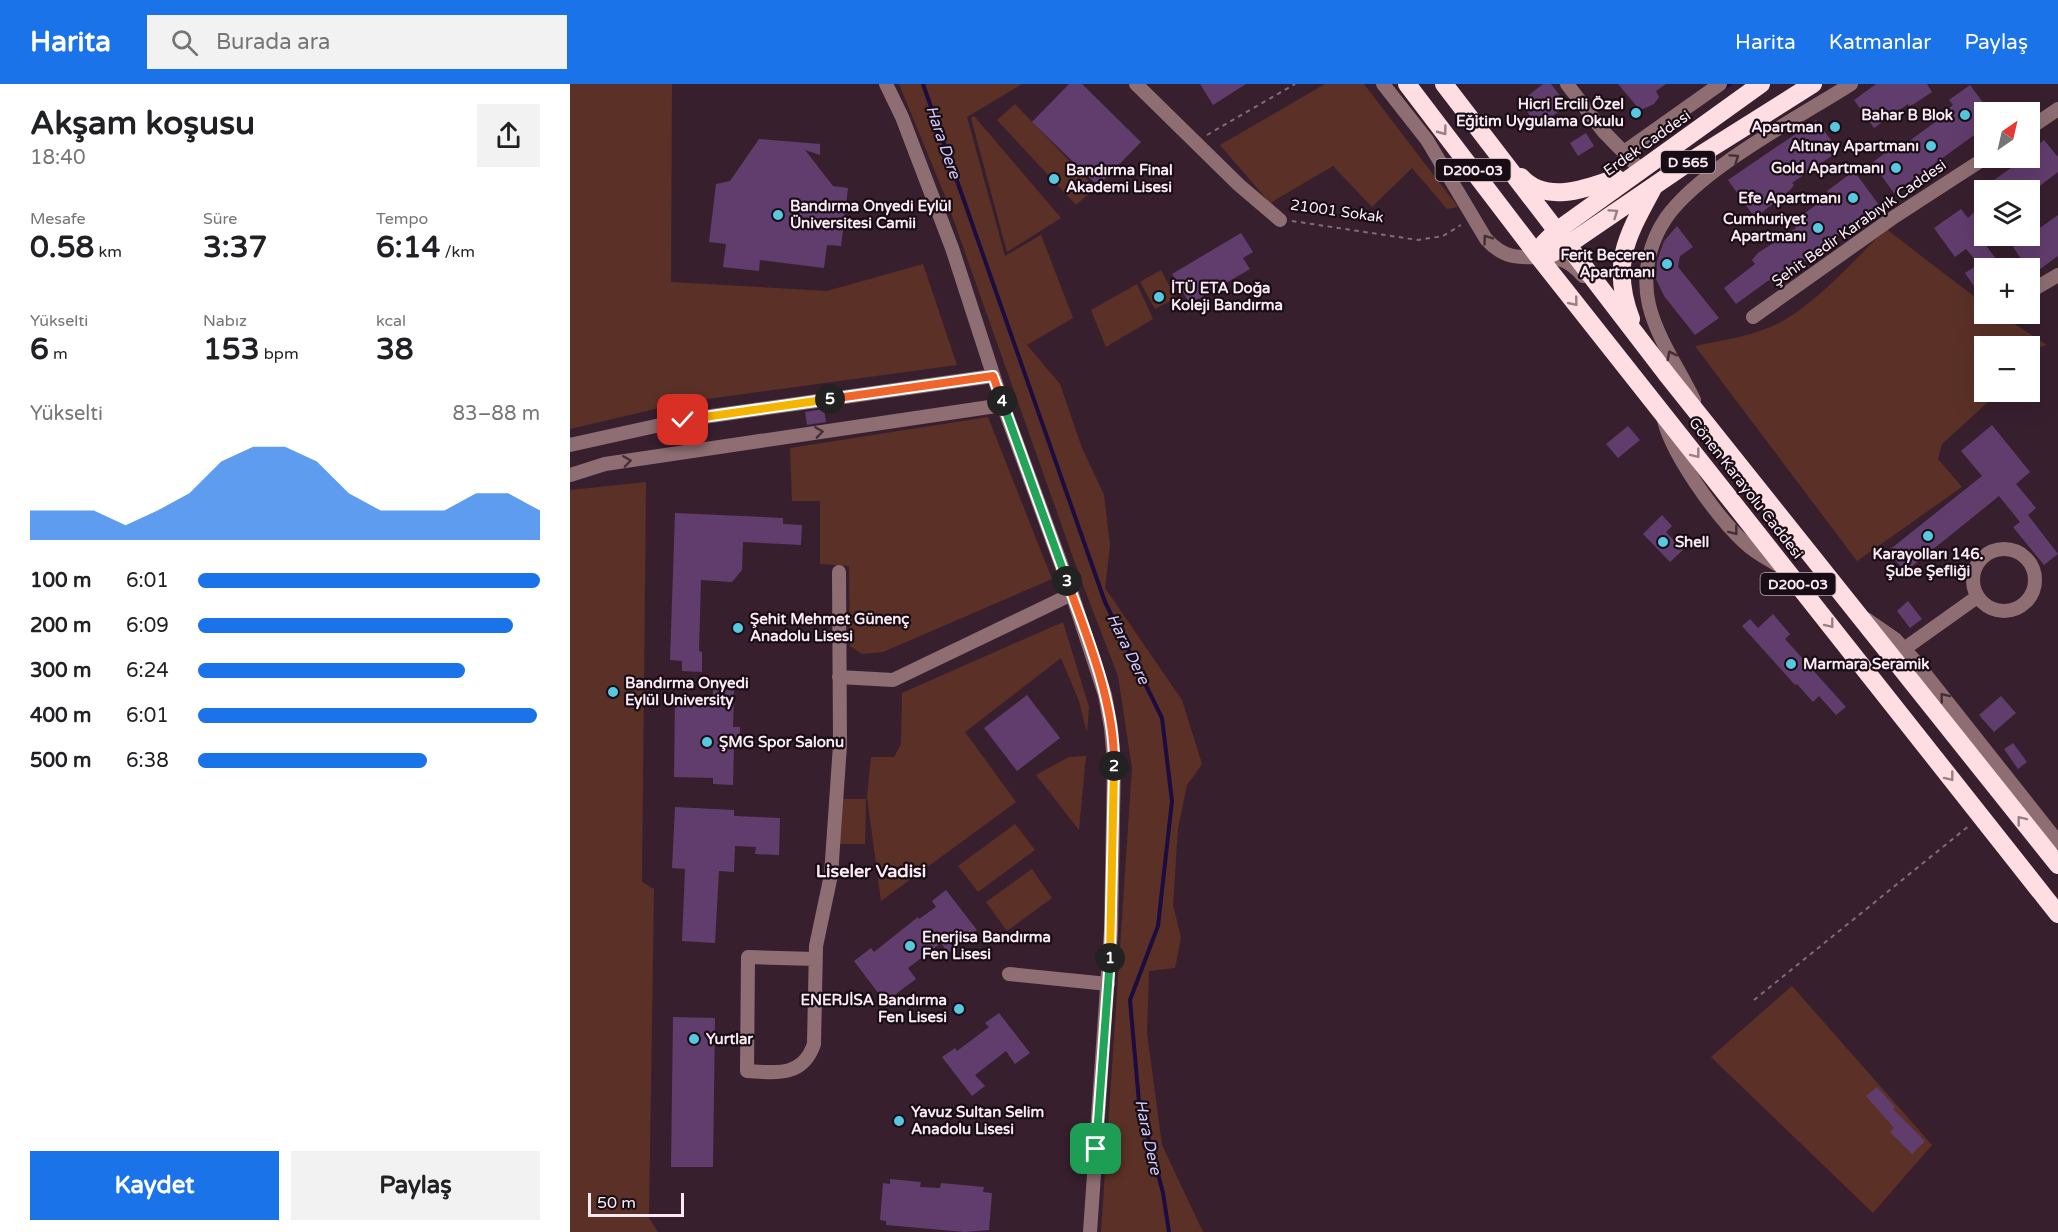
<!DOCTYPE html>
<html lang="tr">
<head>
<meta charset="utf-8">
<style>
  :root { --surface:#fff; --page:#f2f2f2; --text:#202124; --muted:#757577; --accent:#1a73e8 }
  body { margin:0; font-family:"Varela Round",sans-serif; background:var(--page); color:var(--text); height:100vh; display:flex; flex-direction:column; font-size:22px; white-space:nowrap }
  * { box-sizing:border-box; margin:0 }
  p { font-size:20px; color:var(--muted) }
  .icon { flex:none; width:33px; height:33px; fill:none; stroke:currentColor; stroke-width:2; stroke-linecap:round; stroke-linejoin:round }
  .map { position:relative; flex:1; overflow:hidden }
  .details { display:flex; flex-direction:column; background:var(--surface); width:570px }
  .details>* { flex:none }
  .needle { width:39px; rotate:34deg }
  .buttons { position:absolute; left:1404px; top:18px; display:grid; gap:12px }
  .buttons a { display:grid; place-items:center; width:66px; height:66px; border-radius:0px; background:var(--surface); box-shadow:0 6px 24px #0002; font-size:30px }
  .scale { position:absolute; left:18px; bottom:15px; width:96px; box-sizing:border-box; padding-left:6px; border:3px solid #fbeaf4; border-top:0; font-size:16px; line-height:21px; white-space:nowrap; color:#fbeaf4; -webkit-text-stroke:4px #180d14; paint-order:stroke }
  .pin { position:absolute; display:grid; place-items:center; width:51px; height:51px; color:#fff; margin:-26px; border-radius:12px; box-shadow:0 3px 9px #0006 }
  .km { position:absolute; width:30px; height:30px; margin:-15px; border-radius:50%; background:#222; color:#fff; font-size:16px; line-height:30px; text-align:center }
  .round { display:grid; place-items:center; flex:none; width:63px; height:63px; border-radius:0px; background:var(--page) }
  .head { display:flex; align-items:center; justify-content:space-between; height:102px; padding:0 30px }
  h1 { font-size:33px; font-weight:800; line-height:45px }
  .metrics { display:grid; grid-template-columns:repeat(3,1fr); gap:9px; height:102px; padding:6px 30px }
  .metrics div { display:grid; align-content:center }
  .metrics b { font-size:30px; font-weight:800 }
  .metrics small { font-size:16px; font-weight:400 }
  .metrics p { font-size:16px }
  .chart { height:168px; padding:12px 30px }
  .chart p { display:flex; justify-content:space-between }
  .chart svg { width:100%; height:108px; margin-top:6px; fill:var(--accent); opacity:.7 }
  .action { display:flex; gap:12px; margin-top:auto; padding:12px 30px }
  .action a { flex:1; height:69px; border-radius:0px; background:var(--accent); color:#fff; font-size:24px; font-weight:800; line-height:69px; text-align:center }
  .action a+a { background:var(--page); color:var(--text) }
  ul { padding:0 30px; list-style:none; font-size:20px }
  li { display:grid; grid-template-columns:96px 72px 1fr; align-items:center; height:45px }
  li i { height:15px; border-radius:8px; background:var(--accent) }
  header { display:flex; align-items:center; gap:36px; box-sizing:border-box; height:84px; padding:0 30px; background:var(--accent); color:#fff }
  header strong { font-size:28px }
  nav { display:flex; gap:33px; margin-inline-start:auto; font-size:21px }
  .search { width:420px; height:54px; background:var(--page); display:flex; align-items:center; gap:15px; box-sizing:border-box; padding:0 21px; border-radius:0px; color:var(--muted); font-size:22px }
  main { display:flex; flex:1; min-height:0 }
  .map>svg:first-child { display:block }
  .green { fill:#5b3127 }
  .lines { fill:none; stroke-linecap:round; stroke-linejoin:round }
  .stream { stroke:#1c0c3f; stroke-width:4 }
  .building { fill:#613d6e }
  .path { stroke:#826c79; stroke-width:2; stroke-dasharray:4.5 4.5; stroke-linecap:butt }
  .minor { stroke:#8e6e73; stroke-width:14 }
  .highway { stroke:#fedee2; stroke-width:18 }
  .oneway { stroke:#968085 }
  .oneway2 { stroke:#412f35 }
  .split-1-casing { stroke:#fff; stroke-width:12 }
  .split-2-casing { stroke:#fff; stroke-width:12 }
  .split-3-casing { stroke:#fff; stroke-width:12 }
  .split-4-casing { stroke:#fff; stroke-width:12 }
  .split-5-casing { stroke:#fff; stroke-width:12 }
  .split-6-casing { stroke:#fff; stroke-width:12 }
  .split-1 { stroke:#22a559; stroke-width:8 }
  .split-2 { stroke:#f5b400; stroke-width:8 }
  .split-3 { stroke:#f0652b; stroke-width:8 }
  .split-4 { stroke:#22a559; stroke-width:8 }
  .split-5 { stroke:#f0652b; stroke-width:8 }
  .split-6 { stroke:#f5b400; stroke-width:8 }
  .poi-dot { fill:#56c9e0; stroke:#180d14; stroke-width:2 }
  .labels { text-anchor:middle; dominant-baseline:central; stroke-width:4.5; stroke-linejoin:round; paint-order:stroke }
  .shield { fill:#180d14; stroke:#b7a8b1; stroke-width:1.5 }
  .shield-label { font-size:14px; font-weight:bold; fill:#fbeaf4 }
  .poi-label { font-size:15px; font-weight:bold; fill:#fbeaf4; stroke:#180d14; text-anchor:start }
  .street-label { font-size:15px; fill:#fbeaf4; stroke:#180d14 }
  .water-label { font-size:16px; font-style:italic; fill:#d0cafe; stroke:#180d14 }
  .quarter-label { font-size:18px; font-weight:bold; fill:#fbeaf4; stroke:#180d14 }
</style>
</head>
<body>
<header>
<strong>Harita</strong>
<div class="search"><svg class="icon" aria-label="search" viewBox="0 0 24 24"><circle cx="10" cy="10" r="6"/><path d="M15 15l6 6"/></svg>Burada ara</div>
<nav><a>Harita</a><a>Katmanlar</a><a>Paylaş</a></nav>
</header>
<main>
<section class="details">
<div class="head"><div><h1>Akşam koşusu</h1><p>18:40</p></div><a class="round"><svg class="icon" aria-label="share" viewBox="0 0 24 24"><path d="M12 15V3M7 8l5-5 5 5M5 13v7h14v-7"/></svg></a></div>
<div class="metrics">
<div><p>Mesafe</p><b>0.58<small> km</small></b></div>
<div><p>Süre</p><b>3:37</b></div>
<div><p>Tempo</p><b>6:14<small> /km</small></b></div>
</div>
<div class="metrics">
<div><p>Yükselti</p><b>6<small> m</small></b></div>
<div><p>Nabız</p><b>153<small> bpm</small></b></div>
<div><p>kcal</p><b>38</b></div>
</div>
<div class="chart"><p><span>Yükselti</span>83–88 m</p>
<svg viewBox="0 0 160 44" preserveAspectRatio="none"><path d="M0 44V32L10 32L20 32L30 38L40 32L50 25L60 12L70 6L80 6L90 12L100 25L110 32L120 32L130 32L140 25L150 25L160 32V44z"/></svg>
</div>
<ul>
<li><b>100 m</b>6:01<i style="width:100%"></i></li>
<li><b>200 m</b>6:09<i style="width:92%"></i></li>
<li><b>300 m</b>6:24<i style="width:78%"></i></li>
<li><b>400 m</b>6:01<i style="width:99%"></i></li>
<li><b>500 m</b>6:38<i style="width:67%"></i></li>
</ul>
<div class="action"><a>Kaydet</a><a>Paylaş</a></div>
</section>
<div class="map">
<svg width="1488" height="1148" viewBox="0 0 1488 1148">
  <rect width="100%" height="100%" fill="#381f2e"/>
  <path class="green" d="M0,0H102L101,198L257,207L353,180L387,281L115,318L0,345Z
    M329,0H452L397,33L435,172L471,151L503,234L457,261L490,300L512,364L534,411L540,461L535,504L612,616L632,680L617,701L608,744L603,821L611,854L605,884L579,887L577,949L592,1061L633,1148H531L562,684L548,592L511,496L375,112Z
    M755,0H794L888,123L877,125L842,84L802,123L763,82L700,119L650,61Z
    M445,20L525,104L506,121L427,36Z
    M404,32L491,134L437,168L401,34Z
    M1316,145L1414,220V230H1429L1477,261L1467,264L1466,274L1460,279V262H1414V308H1429L1372,360L1368,375L1392,403L1287,477L1125,262C1154,256 1186,252 1213,237C1252,214 1284,176 1316,145Z
    M591,186L606,214L585,225L570,198Z
    M567,200L583,235L536,263L521,226Z
    M418,333L482,495L313,568L292,570L280,562L279,482L250,480V417H222L220,364Z
    M76,398L72,798L84,805L79,1134L88,1148H0V406Z
    M493,538L519,623L517,649L509,617L491,574L395,648L446,718L311,817L297,713L301,673H324L331,660L332,609Z
    M516,672L509,746L466,691L499,673Z
    M270,715H296L295,760H270Z
    M445,740L465,766L408,808L388,782Z
    M462,785L482,814L437,847L416,818Z
    M1222,902L1362,1061L1303,1129L1141,973Z"/>
  <g class="lines">
    <path class="stream" d="M353,0L535,518L592,634L602,717L588,842L560,916L569,1018L593,1109L599,1148
      M1152,5L1160,0"/>
  </g>
  <path class="building" d="M499,0H512L571,58L528,102L462,38Z
    M630,0H676L643,21Z
    M973,0H981L997,21L967,44L951,17Z
    M1048,0H1096L1086,7L1089,13L1084,20L1073,25H1069Z
    M1306,0H1357L1362,8L1344,20L1339,22L1338,20L1304,44L1284,16Z
    M1400,1L1420,28H1414V44L1324,109L1302,79L1328,59L1331,63L1379,28L1377,26L1383,21L1379,16Z
    M1246,36L1269,67L1222,99L1224,101L1220,106L1185,134L1158,96Z
    M1016,49L1024,62L1008,72L1000,59Z
    M189,55L250,60V71L235,66L263,102L278,104L271,162L257,161L254,184L190,176L189,187L153,183L156,160L139,158L146,100L160,97Z
    M1474,56L1488,73V88L1467,104L1461,96L1449,106H1410L1448,79L1444,74H1460V67Z
    M1284,87L1309,121L1210,196L1202,199L1199,196L1166,220L1154,204L1185,180L1182,176L1188,169L1226,144L1223,139L1228,134L1260,111L1257,107Z
    M1414,119V152L1411,155L1433,184H1414V217L1395,189L1409,180L1396,165L1385,173L1364,144L1391,125L1398,134Z
    M1488,131V172L1462,191L1443,163Z
    M1107,142L1123,163L1110,172L1108,183L1149,234L1125,251L1094,212L1086,195L1087,177L1094,157Z
    M671,149L683,168L673,174L680,185L620,220L602,190Z
    M254,325L256,338L237,341L235,328Z
    M1422,341L1460,388L1446,400L1466,424L1458,431L1488,470L1474,481L1443,443L1450,438L1429,412L1335,488L1318,467L1412,392L1391,367Z
    M1058,342L1070,356L1048,374L1036,360Z
    M105,429L213,434V440L232,441L231,461L173,458L172,486L162,498L131,496L129,567L132,568V588L112,587V577L100,576Z
    M1092,431L1102,442L1096,448L1113,466L1100,478L1073,450Z
    M1338,517L1352,535L1340,544L1327,527Z
    M1203,530L1220,550L1215,555L1276,623L1266,631L1249,612L1243,618L1227,600L1225,601L1172,542L1180,535L1188,544Z
    M143,606H164L163,643H170V664H164L163,701L143,700V694L104,693L105,612L143,613Z
    M457,611L490,654L447,687L414,644Z
    M1431,612L1446,629L1424,648L1409,631Z
    M1443,659L1457,678L1448,685L1434,665Z
    M105,723L164,726V732L210,734L209,771L185,770L186,763L165,762L164,788L149,787L145,859L112,857L115,785L102,784Z
    M376,806L407,846L378,869L371,859L338,884L346,895L315,918L284,877L301,864L304,868L348,833L349,835L366,823L362,817Z
    M429,929L460,969L445,980L436,967L405,991L415,1002L402,1012L372,973L385,964L387,967L419,943L415,939Z
    M103,933L145,934L143,1083H101Z
    M1307,1003L1325,1023L1323,1025L1355,1057L1342,1070L1320,1048L1324,1044L1296,1012Z
    M320,1095L351,1098L350,1103L370,1104L371,1099L414,1103L413,1108L422,1109L419,1146L395,1148L316,1141V1137L310,1136L313,1099L320,1100Z"/>
  <g class="lines">
    <path class="path" d="M637,51L725,0
      M722,137L848,156L873,152L891,141
      M1184,916L1400,741"/>
    <path class="minor" d="M316,0L332,33L382,164L433,321L502,510L535,611L541,644L544,678L541,846L520,1148
      M566,0L669,101L710,136
      M813,0L857,56L916,155C951,194 979,152 1013,192
      M997,0L1033,47L1070,85
      M1460,44L1488,25
      M1054,68L1150,0
      M1466,204L1488,191
      M1183,233L1321,135L1415,74
      M1124,316C1109,285 1087,254 1079,221C1072,191 1079,159 1096,134C1130,85 1229,33 1281,0
      M1093,331C1098,366 1147,433 1174,458C1184,468 1196,474 1208,481
      M0,361L113,336L423,292
      M0,391L35,380L433,321
      M1403 496a31 31 0 1 1 62 0a31 31 0 1 1-62 0Z
      M1296,535L1325,555L1345,577L1488,758
      M1334,565L1407,513
      M269,593L323,596L502,510
      M245,875L178,873L177,987C206,989 233,993 244,960L246,862L261,791L270,661L269,488
      M439,890L538,900"/>
    <path class="highway" d="M837,0L968,172L1488,830
      M874,0L1098,292L1488,781
      M951,93C976,121 1018,104 1046,94
      M968,172L982,169L996,162L1119,78L1243,0
      M968,172L974,159L985,148L1191,0
      M1061,235C1040,180 1057,152 1083,104"/>
  </g>
  <defs><path id="oneway-chevron" d="M-2-3.5L2.5 0L-2 3.5" fill="none" stroke-width="1.6" stroke-linecap="round" stroke-linejoin="round" transform="scale(1.5)"/></defs>
  <g class="oneway">
    <use href="#oneway-chevron" transform="translate(873 47) rotate(53)"/>
    <use href="#oneway-chevron" transform="translate(1044 129) rotate(-34)"/>
    <use href="#oneway-chevron" transform="translate(1004 218) rotate(51)"/>
    <use href="#oneway-chevron" transform="translate(1126 370) rotate(52)"/>
    <use href="#oneway-chevron" transform="translate(1260 540) rotate(52)"/>
    <use href="#oneway-chevron" transform="translate(1380 693) rotate(52)"/>
    <use href="#oneway-chevron" transform="translate(1451 736) rotate(-128)"/>
  </g>
  <g class="oneway2">
    <use href="#oneway-chevron" transform="translate(1165 74) rotate(-34)"/>
    <use href="#oneway-chevron" transform="translate(917 155) rotate(-126)"/>
    <use href="#oneway-chevron" transform="translate(1101 271) rotate(-117)"/>
    <use href="#oneway-chevron" transform="translate(249 348) rotate(-8)"/>
    <use href="#oneway-chevron" transform="translate(57 377) rotate(-8)"/>
    <use href="#oneway-chevron" transform="translate(1164 447) rotate(52)"/>
    <use href="#oneway-chevron" transform="translate(1374 613) rotate(-128)"/>
  </g>
  <g class="lines">
    <defs>
      <path id="split-1" d="M526,1065L540,874"/>
      <path id="split-2" d="M540,874L544,682"/>
      <path id="split-3" d="M497,497C518,555 545,620 544,682"/>
      <path id="split-4" d="M432,317L497,497"/>
      <path id="split-5" d="M260,315L423,292L432,317"/>
      <path id="split-6" d="M113,336L260,315"/>
    </defs>
    <use href="#split-1" class="split-1-casing"/>
    <use href="#split-2" class="split-2-casing"/>
    <use href="#split-3" class="split-3-casing"/>
    <use href="#split-4" class="split-4-casing"/>
    <use href="#split-5" class="split-5-casing"/>
    <use href="#split-6" class="split-6-casing"/>
    <use href="#split-1" class="split-1"/>
    <use href="#split-2" class="split-2"/>
    <use href="#split-3" class="split-3"/>
    <use href="#split-4" class="split-4"/>
    <use href="#split-5" class="split-5"/>
    <use href="#split-6" class="split-6"/>
  </g>
  <g class="poi-dot">
    <circle cx="1066" cy="29" r="6"/>
    <circle cx="1395" cy="31" r="6"/>
    <circle cx="1265" cy="43" r="6"/>
    <circle cx="1361" cy="62" r="6"/>
    <circle cx="1326" cy="84" r="6"/>
    <circle cx="484" cy="95" r="6"/>
    <circle cx="1283" cy="114" r="6"/>
    <circle cx="208" cy="131" r="6"/>
    <circle cx="1248" cy="144" r="6"/>
    <circle cx="1097" cy="180" r="6"/>
    <circle cx="589" cy="213" r="6"/>
    <circle cx="1358" cy="452" r="6"/>
    <circle cx="1093" cy="458" r="6"/>
    <circle cx="168" cy="544" r="6"/>
    <circle cx="1221" cy="580" r="6"/>
    <circle cx="43" cy="608" r="6"/>
    <circle cx="137" cy="658" r="6"/>
    <circle cx="340" cy="862" r="6"/>
    <circle cx="389" cy="925" r="6"/>
    <circle cx="124" cy="955" r="6"/>
    <circle cx="329" cy="1037" r="6"/>
  </g>
  <g class="labels">
    <g class="shield">
      <rect x="1091" y="67" width="54" height="22" rx="4.5"/>
      <rect x="865.5" y="75" width="75" height="22" rx="4.5"/>
      <rect x="1190.5" y="489" width="75" height="22" rx="4.5"/>
    </g>
    <g class="shield-label">
      <text x="1118" y="78">D 565</text>
      <text x="903" y="86">D200-03</text>
      <text x="1228" y="500">D200-03</text>
    </g>
    <g class="poi-label">
      <text x="1054" y="20" text-anchor="end">Hicri Ercili Özel<tspan x="1054" dy="17">Eğitim Uygulama Okulu</tspan></text>
      <text x="1383" y="31" text-anchor="end">Bahar B Blok</text>
      <text x="1253" y="43" text-anchor="end">Apartman</text>
      <text x="1349" y="62" text-anchor="end">Altınay Apartmanı</text>
      <text x="1314" y="84" text-anchor="end">Gold Apartmanı</text>
      <text x="496" y="86">Bandırma Final<tspan x="496" dy="17">Akademi Lisesi</tspan></text>
      <text x="1271" y="114" text-anchor="end">Efe Apartmanı</text>
      <text x="220" y="122">Bandırma Onyedi Eylül<tspan x="220" dy="17">Üniversitesi Camii</tspan></text>
      <text x="1236" y="135" text-anchor="end">Cumhuriyet<tspan x="1236" dy="17">Apartmanı</tspan></text>
      <text x="1085" y="171" text-anchor="end">Ferit Beceren<tspan x="1085" dy="17">Apartmanı</tspan></text>
      <text x="601" y="204">İTÜ ETA Doğa<tspan x="601" dy="17">Koleji Bandırma</tspan></text>
      <text x="1105" y="458">Shell</text>
      <text x="1358" y="470" text-anchor="middle">Karayolları 146.<tspan x="1358" dy="17">Şube Şefliği</tspan></text>
      <text x="180" y="535">Şehit Mehmet Günenç<tspan x="180" dy="17">Anadolu Lisesi</tspan></text>
      <text x="1233" y="580">Marmara Seramik</text>
      <text x="55" y="599">Bandırma Onyedi<tspan x="55" dy="17">Eylül University</tspan></text>
      <text x="149" y="658">ŞMG Spor Salonu</text>
      <text x="352" y="853">Enerjisa Bandırma<tspan x="352" dy="17">Fen Lisesi</tspan></text>
      <text x="377" y="916" text-anchor="end">ENERJİSA Bandırma<tspan x="377" dy="17">Fen Lisesi</tspan></text>
      <text x="136" y="955">Yurtlar</text>
      <text x="341" y="1028">Yavuz Sultan Selim<tspan x="341" dy="17">Anadolu Lisesi</tspan></text>
    </g>
    <g class="street-label">
      <text transform="translate(1077 59) rotate(-35)">Erdek Caddesi</text>
      <text transform="translate(767 127) rotate(8)">21001 Sokak</text>
      <text transform="translate(1289 139) rotate(-35)">Şehit Bedir Karabıyık Caddesi</text>
      <text transform="translate(1176 404) rotate(52)">Gönen Karayolu Caddesi</text>
    </g>
    <g class="water-label">
      <text transform="translate(373 58) rotate(71)">Hara Dere</text>
      <text transform="translate(558 565) rotate(64)">Hara Dere</text>
      <text transform="translate(578 1053) rotate(78)">Hara Dere</text>
    </g>
    <g class="quarter-label">
      <text x="301" y="787">Liseler Vadisi</text>
    </g>
  </g>
</svg>
<div class="buttons">
<a><svg class="needle" viewBox="-14 -14 28 28"><path d="M0-13l5 13h-10z" fill="#e53935"/><path d="M0 13l5-13h-10z" fill="#757577"/></svg></a>
<a><svg class="icon" aria-label="layers" viewBox="0 0 24 24"><path d="M12 4l9 5-9 5-9-5zM3 14l9 5 9-5"/></svg></a>
<a>+</a>
<a>−</a>
</div>
<div class="scale">50 m</div>
<div class="pin" style="left:526px;top:1065px;background:#1e9e55"><svg class="icon" aria-label="arrive" viewBox="0 0 24 24"><path d="M6 21V4h12l-3 4 3 4H6"/></svg></div>
<div class="pin" style="left:113px;top:336px;background:#d93025"><svg class="icon" aria-label="check" viewBox="0 0 24 24"><path d="M5 12l5 5 9-10"/></svg></div>
<b class="km" style="left:540px;top:874px">1</b>
<b class="km" style="left:544px;top:682px">2</b>
<b class="km" style="left:497px;top:497px">3</b>
<b class="km" style="left:432px;top:317px">4</b>
<b class="km" style="left:260px;top:315px">5</b>
</div>
</main>
</body>
</html>
